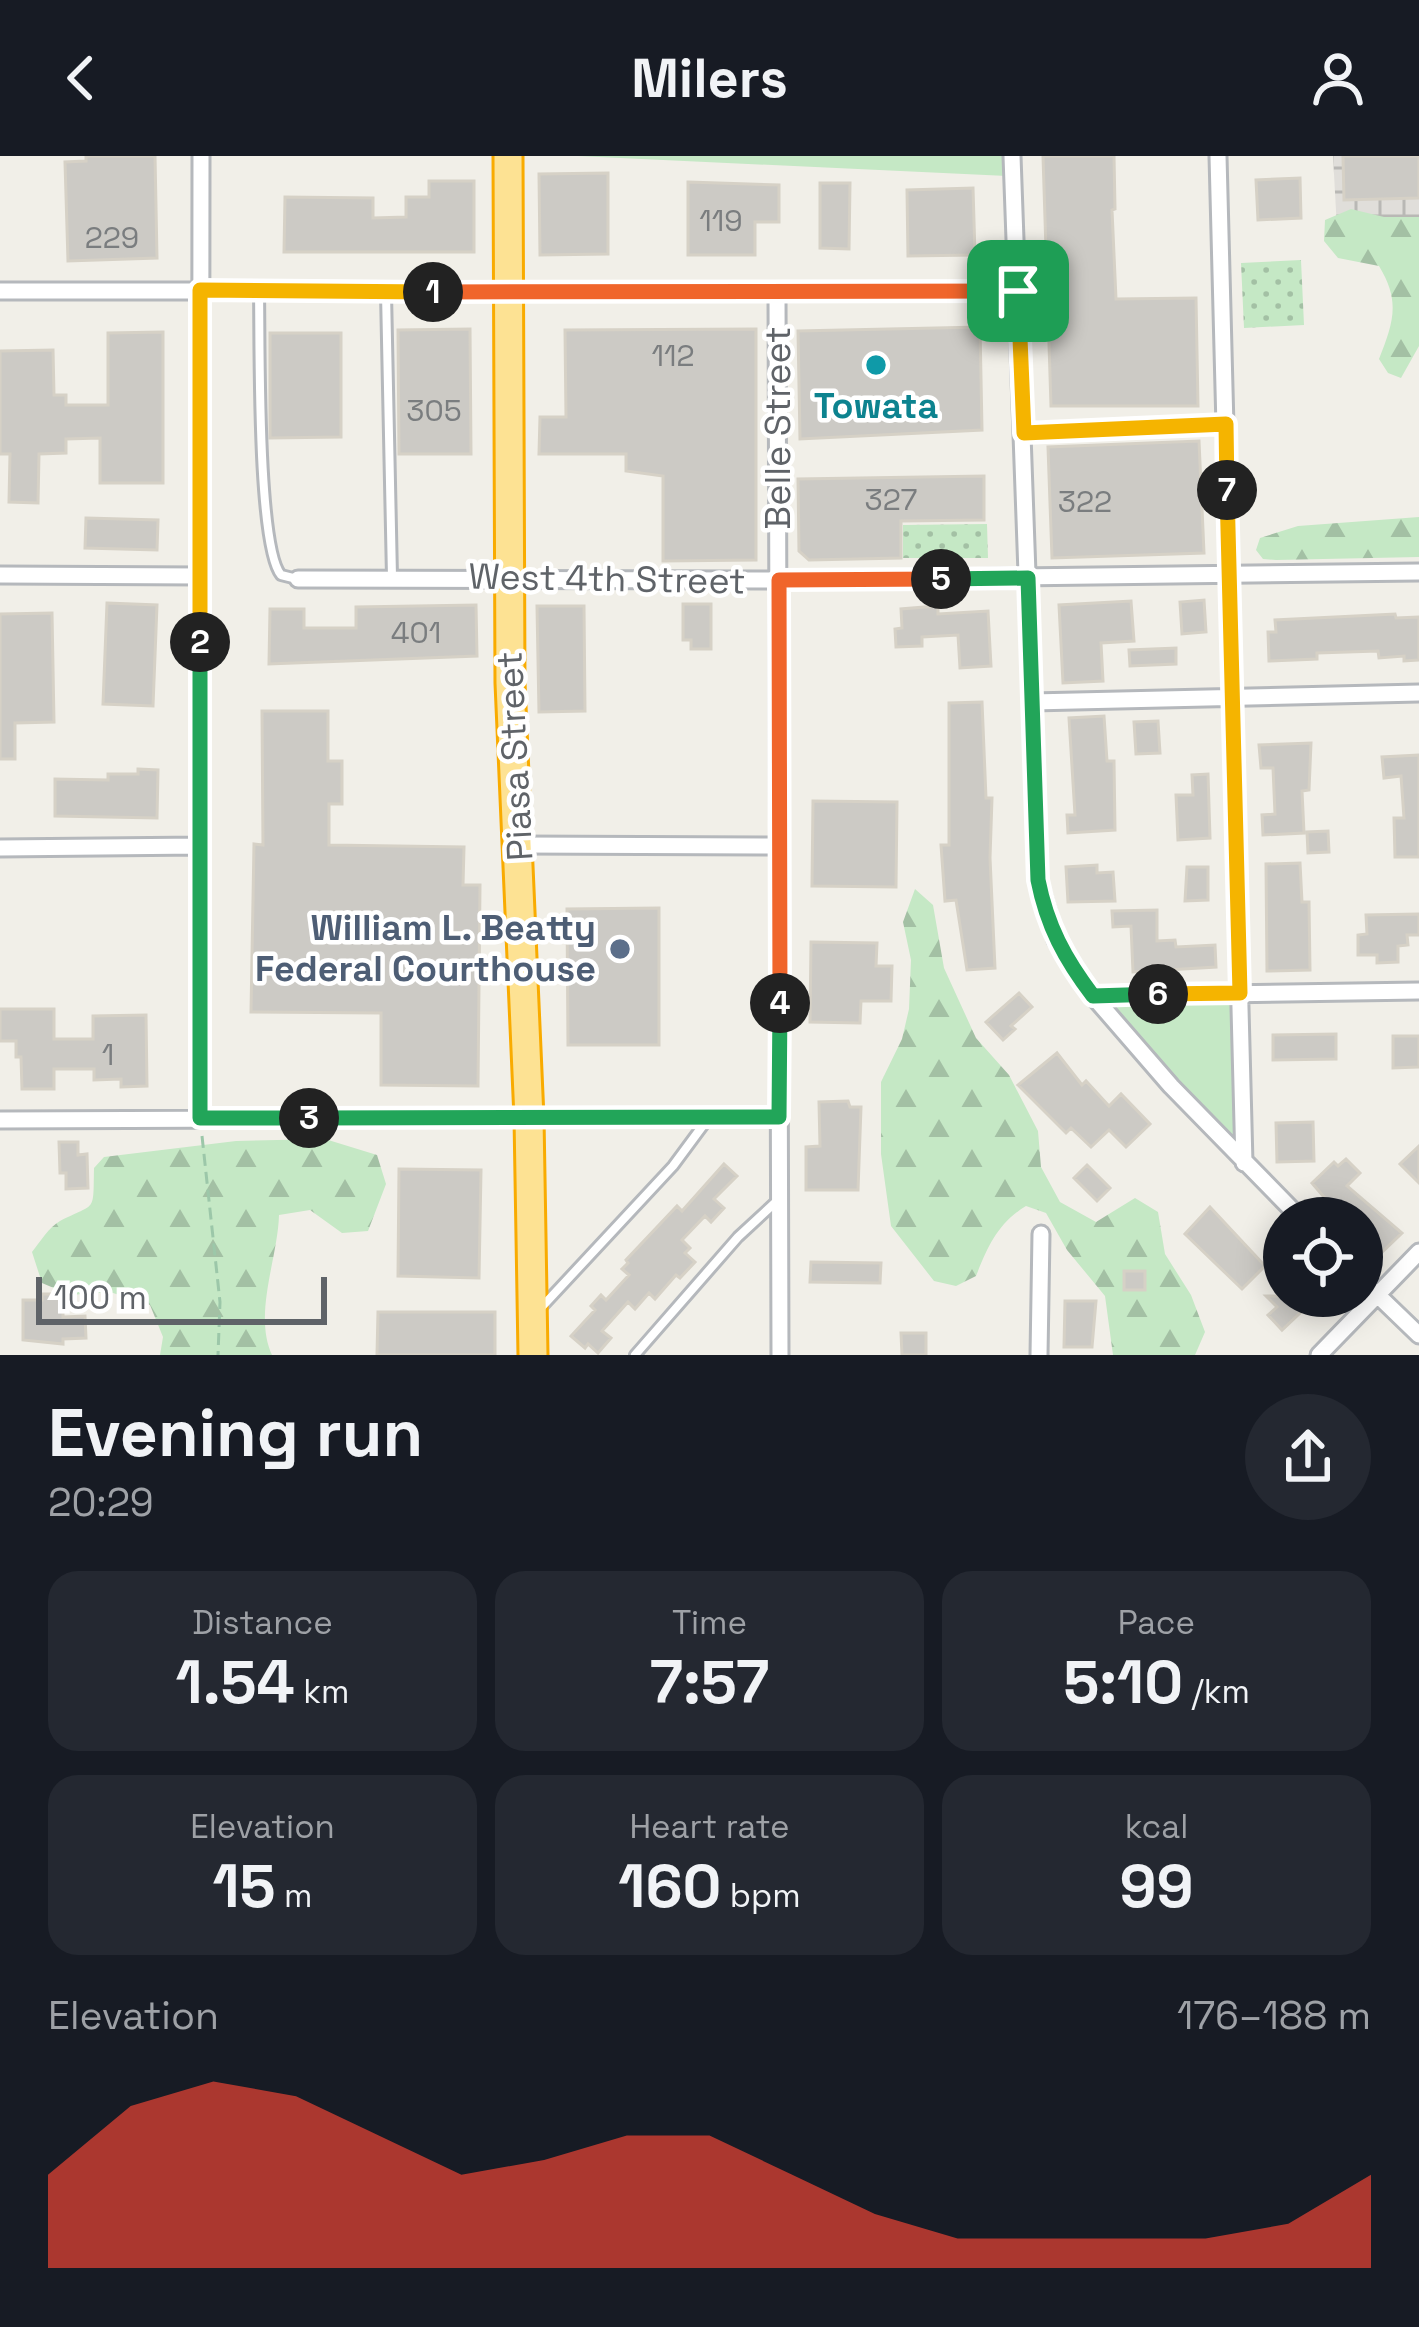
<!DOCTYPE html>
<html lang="en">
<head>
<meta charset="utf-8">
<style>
  :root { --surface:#171b24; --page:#242831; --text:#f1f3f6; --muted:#9ea1a6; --accent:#ea4335 }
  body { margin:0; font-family:"Space Grotesk",sans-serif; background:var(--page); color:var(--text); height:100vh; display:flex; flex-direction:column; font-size:45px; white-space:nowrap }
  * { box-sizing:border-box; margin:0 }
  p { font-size:39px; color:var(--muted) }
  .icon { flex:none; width:66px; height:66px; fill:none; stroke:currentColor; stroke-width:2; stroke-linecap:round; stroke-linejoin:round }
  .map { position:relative; height:1199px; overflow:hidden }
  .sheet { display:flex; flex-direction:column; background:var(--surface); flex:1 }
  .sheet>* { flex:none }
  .buttons { position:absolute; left:1263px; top:1041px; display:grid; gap:24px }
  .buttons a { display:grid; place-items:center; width:120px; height:120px; border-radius:50%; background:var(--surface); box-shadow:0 6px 30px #0003; font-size:60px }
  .scale { position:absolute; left:36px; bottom:30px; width:291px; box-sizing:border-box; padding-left:12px; border:6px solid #5f6368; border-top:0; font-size:33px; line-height:42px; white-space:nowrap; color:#5f6368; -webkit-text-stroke:9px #fff; paint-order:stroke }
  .pin { position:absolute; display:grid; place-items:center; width:102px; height:102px; color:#fff; margin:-51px; border-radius:24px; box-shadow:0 6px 18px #0006 }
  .km { position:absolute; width:60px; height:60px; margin:-30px; border-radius:50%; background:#222; color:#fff; font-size:33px; line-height:60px; text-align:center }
  .round { display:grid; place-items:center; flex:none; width:126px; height:126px; border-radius:63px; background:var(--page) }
  .head { display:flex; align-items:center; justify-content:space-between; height:204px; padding:0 48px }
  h1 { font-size:66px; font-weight:700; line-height:90px }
  .figures { display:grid; grid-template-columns:repeat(3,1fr); gap:18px; height:204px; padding:12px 48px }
  .figures div { display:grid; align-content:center; border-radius:30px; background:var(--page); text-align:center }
  .figures b { font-size:60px; font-weight:700 }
  .figures small { font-size:33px; font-weight:400 }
  .figures p { font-size:33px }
  .chart { height:336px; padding:24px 48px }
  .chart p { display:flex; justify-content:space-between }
  .chart svg { width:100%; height:216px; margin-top:12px; fill:var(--accent); opacity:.7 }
  header { display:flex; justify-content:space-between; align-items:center; height:156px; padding:0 48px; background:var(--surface); font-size:54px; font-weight:700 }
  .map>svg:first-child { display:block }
  .industrial { fill:url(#industrial-grid) }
  .grass { fill:#c5e8c5 }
  .forest { fill:url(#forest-firs) }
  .park { fill:url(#park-dots) }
  .building { fill:#cccac5; stroke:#d6d1c6; stroke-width:3 }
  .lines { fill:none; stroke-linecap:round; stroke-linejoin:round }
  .lane-casing { stroke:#b5b8bc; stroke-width:14 }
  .street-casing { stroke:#b5b8bc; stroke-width:21 }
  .highway-casing { stroke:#f9ab00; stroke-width:33 }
  .path { stroke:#9cc7a9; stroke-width:3; stroke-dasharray:12 6; stroke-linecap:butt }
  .lane { stroke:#fff; stroke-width:8 }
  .street { stroke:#fff; stroke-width:15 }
  .highway { stroke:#fde293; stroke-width:27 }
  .split-1-casing { stroke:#fff; stroke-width:24 }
  .split-2-casing { stroke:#fff; stroke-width:24 }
  .split-3-casing { stroke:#fff; stroke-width:24 }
  .split-4-casing { stroke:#fff; stroke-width:24 }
  .split-5-casing { stroke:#fff; stroke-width:24 }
  .split-6-casing { stroke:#fff; stroke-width:24 }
  .split-7-casing { stroke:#fff; stroke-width:24 }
  .split-8-casing { stroke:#fff; stroke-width:24 }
  .split-1 { stroke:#f0652b; stroke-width:15 }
  .split-2 { stroke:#f5b400; stroke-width:15 }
  .split-3 { stroke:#22a559; stroke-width:15 }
  .split-4 { stroke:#22a559; stroke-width:15 }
  .split-5 { stroke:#f0652b; stroke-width:15 }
  .split-6 { stroke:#22a559; stroke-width:15 }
  .split-7 { stroke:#f5b400; stroke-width:15 }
  .split-8 { stroke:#f5b400; stroke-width:15 }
  .culture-dot { fill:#0f9aa8; stroke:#fff; stroke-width:4.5 }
  .service-dot { fill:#5c6f8a; stroke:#fff; stroke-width:4.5 }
  .labels { text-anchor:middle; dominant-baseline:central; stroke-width:9; stroke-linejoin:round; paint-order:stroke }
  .number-label { font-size:30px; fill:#7a7d7f }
  .culture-label { font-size:36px; font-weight:bold; fill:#0d838f; stroke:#fff }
  .street-label { font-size:36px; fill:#5f6368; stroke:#fff }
  .service-label { font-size:36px; font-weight:bold; fill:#4e5e75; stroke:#fff; text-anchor:end }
</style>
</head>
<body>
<header><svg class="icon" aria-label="back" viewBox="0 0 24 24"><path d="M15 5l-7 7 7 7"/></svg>Milers<svg class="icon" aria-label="person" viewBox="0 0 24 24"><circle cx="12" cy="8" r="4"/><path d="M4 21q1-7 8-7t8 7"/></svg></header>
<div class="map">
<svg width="1419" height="1199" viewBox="0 0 1419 1199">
  <defs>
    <pattern id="industrial-grid" width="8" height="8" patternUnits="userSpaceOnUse" patternTransform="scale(3)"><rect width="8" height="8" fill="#e0deda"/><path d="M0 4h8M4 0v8" fill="none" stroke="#b9b8b5"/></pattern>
    <pattern id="forest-firs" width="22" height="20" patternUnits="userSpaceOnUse" patternTransform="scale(3)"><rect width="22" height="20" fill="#c5e8c5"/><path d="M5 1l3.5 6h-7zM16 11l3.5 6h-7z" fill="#a3c0a4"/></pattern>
    <pattern id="park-dots" width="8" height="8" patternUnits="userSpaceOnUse" patternTransform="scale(3)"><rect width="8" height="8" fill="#c5e8c5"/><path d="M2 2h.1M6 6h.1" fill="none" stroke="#a3c0a4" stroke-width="1.8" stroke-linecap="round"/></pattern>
  </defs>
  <rect width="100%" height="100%" fill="#f1efe8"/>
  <path class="industrial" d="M1333,0H1419V89L1338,91Z"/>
  <path class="grass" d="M578,0H1006L1007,20Z
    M1236,842L1240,996L1104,844Z"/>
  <path class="forest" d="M1351,53L1384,61H1419V190L1401,222L1388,217L1379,203C1393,167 1401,146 1379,110L1338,102L1324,85L1325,64Z
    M1419,361V401L1276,404L1263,403L1256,394L1260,382L1298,370Z
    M915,733L933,749L944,812L976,882L1009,919L1038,975L1041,1011L1060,1046L1096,1066L1135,1042L1158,1056L1165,1098L1191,1139L1205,1176L1195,1199H1113L1105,1140L1067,1094L1046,1057L1026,1050C998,1067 988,1090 976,1120L956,1130L934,1125L891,1070L881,998V926L902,883L909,853L911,804L903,766Z
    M325,983L377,999L386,1028L368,1075L342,1077L310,1054L279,1059C278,1102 253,1158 272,1199H160L163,1181L150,1149L110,1136L70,1139L42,1127L32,1096C40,1086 49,1071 60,1065C97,1046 93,1058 94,1012L104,1001L236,985Z"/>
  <path class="park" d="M1301,104L1304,169L1244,172L1241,107Z
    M987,368L988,402H903V369Z"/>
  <path class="building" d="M86,0H155L157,102L68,105L65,6L86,5Z
    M1043,0H1114L1115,53L1112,54L1116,143L1196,142L1198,250H1051Z
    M1343,0H1419V42L1344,44Z
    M608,17V98L540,99L539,18Z
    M1300,22L1301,62L1258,64L1256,24Z
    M429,25H474V96H284L285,41L373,42V62L406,61V41H429Z
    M688,26L779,29V66H755V99H688Z
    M820,27H850L849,93L820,92Z
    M973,32L975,99L908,100L907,34Z
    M980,171L982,274L800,283L798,175Z
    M470,173L471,298H399L398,174Z
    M756,173V404L663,405V320L626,315V298H539L540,261H566L565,174Z
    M163,176V327H100V282L66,283V297L39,298L38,347L9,346L10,298H0V195L53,194L54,239H66V249H108V177Z
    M270,177H341V281L270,282Z
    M1199,285L1204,397L1052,402L1048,291Z
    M984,320V364L901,365V402L809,404L799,395L798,323Z
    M86,362L158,364L157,394L85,392Z
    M1204,444L1206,476L1182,478L1180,446Z
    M1131,445L1134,485L1101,487L1103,525L1063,527L1059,449Z
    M107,447L157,449L153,550L103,548Z
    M683,448H711V493H691V484H683Z
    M476,449L477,500L269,508L270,453H304V472H356V451Z
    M537,450H584L585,555L539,556Z
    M938,450V458L988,455L991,510L960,512L958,479L922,481V490L896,491L895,473L902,472L901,453Z
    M52,457L54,566L15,567V603H0V458Z
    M1395,458L1396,462L1419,461V504L1404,505V500L1379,502L1378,495L1317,497V503L1269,505L1268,476H1276L1275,464Z
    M1176,492V508L1130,510L1129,494Z
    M982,546L986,642H992L990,702L995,812L967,814L956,744L945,745L941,689H949V547Z
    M262,555H328V605H342V648H329V689L464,691L463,729H480L478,930L381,929V857L251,856L254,688L263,689Z
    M1104,560L1107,605H1114L1115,674L1068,677L1067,659H1075L1069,562Z
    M1158,565L1160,597L1136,598L1134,566Z
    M1311,587L1309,634L1302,635L1304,677L1263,679L1262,659L1275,658L1273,612H1261L1259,589Z
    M1419,599V701H1395L1394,662H1404L1401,620L1384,622L1382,601Z
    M138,613L158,614L157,662L55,660V623L108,624V618H138Z
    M1208,618L1210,682L1178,684L1176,639H1193L1192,619Z
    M813,645L897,646L896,731L812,730Z
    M1328,675L1329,696L1308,697L1307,676Z
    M1300,707L1302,746H1309L1310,814L1267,815L1266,708Z
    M1097,709V717L1113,716L1115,745L1068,746L1066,711Z
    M1187,711H1208V744L1185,745Z
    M659,752V889H568L567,753Z
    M1157,754V785L1175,784L1176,791L1215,789L1216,811L1133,816L1131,770L1113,771L1112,755Z
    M1419,758V779H1407L1408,789L1398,790V806L1377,807V799H1358V779L1367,778L1366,759Z
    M811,786L877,787L876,810H892L891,845H861L860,867L810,866Z
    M1019,837L1032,851L1011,870L1015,873L1003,884L986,866Z
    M0,853H54V883H93V860L146,859L147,930L121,931V923L94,924V913H54V933H22L21,901H16V885H0Z
    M1336,878V903L1273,904V879Z
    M1393,880H1419V911L1393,912Z
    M1057,897L1082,929L1086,925L1109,950L1121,938L1150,968L1126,991L1109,974L1091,991L1071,972L1066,977L1018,929Z
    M848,945L850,951H861L858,1034H806V991L820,990L819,946Z
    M1313,966L1314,1005L1277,1006L1276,967Z
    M59,986H78V999L87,998L88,1032L66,1033V1017H60Z
    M1419,990V1027L1400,1008Z
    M1346,1003L1360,1017L1347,1030L1402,1077L1379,1099L1362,1080V1062H1342L1312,1027L1334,1006L1338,1010Z
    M724,1008L737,1020L714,1043L724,1052L711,1066L705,1060L682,1084L690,1092L685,1097L695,1106L680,1122L676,1119L655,1143L649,1137L635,1153L628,1146L602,1175L611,1182L598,1197L588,1188L585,1192L571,1180L595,1154L591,1150L601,1139L606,1144L629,1119L622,1113L628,1107L626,1104L677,1050L682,1055Z
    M1087,1009L1110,1032L1097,1045L1074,1022Z
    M399,1013L481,1014L479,1122L398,1120Z
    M1210,1051L1265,1110L1242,1133L1185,1078Z
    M811,1106L881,1107L880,1127L810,1126Z
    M1124,1115H1145V1134H1124Z
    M42,1138H63V1161L85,1160L86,1182L63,1183V1188L23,1184V1144H42Z
    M1266,1140H1318L1282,1174L1268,1159L1277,1151Z
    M1065,1145H1096L1092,1191H1064Z
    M378,1156H495V1199H377Z
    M901,1177H926V1199H902Z"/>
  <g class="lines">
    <defs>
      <path id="lane" d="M259,136C260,185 257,390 281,419L297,423
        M386,137L392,421
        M539,1154L673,1010L707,964
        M635,1199L738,1081L778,1044"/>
      <path id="street" d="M1012,0L1038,724L1056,784L1093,840L1171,930L1300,1062
        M1218,0L1244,1007
        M0,135H1018
        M777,137L780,1199
        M1024,276L1226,268
        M0,419L201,420
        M298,423L779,424L1419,416
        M1032,546L1419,537
        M519,689L780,690
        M0,692L200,690
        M1093,840L1419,835
        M200,962L201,0
        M0,964L779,961
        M1362,1124L1419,1179
        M1039,1199L1041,1078
        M1319,1199L1419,1096"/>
      <path id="highway" d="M508,0L510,527L529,962L533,1199"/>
    </defs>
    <use href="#lane" class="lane-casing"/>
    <use href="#street" class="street-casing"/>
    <use href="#highway" class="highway-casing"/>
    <path class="path" d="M202,980L220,1146L218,1199"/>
    <use href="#lane" class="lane"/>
    <use href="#street" class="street"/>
    <use href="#highway" class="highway"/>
  </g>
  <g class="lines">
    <defs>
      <path id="split-1" d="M433,136L1018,135"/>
      <path id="split-2" d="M200,486V134L433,136"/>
      <path id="split-3" d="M200,486V962H309"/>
      <path id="split-4" d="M309,962L779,961L780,847"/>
      <path id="split-5" d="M780,847L779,424L941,423"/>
      <path id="split-6" d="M941,423L1028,422L1038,724C1047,770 1065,803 1093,840L1158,838"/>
      <path id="split-7" d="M1158,838L1240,837L1227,334"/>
      <path id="split-8" d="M1018,135L1024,277L1226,268L1227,334"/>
    </defs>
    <use href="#split-1" class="split-1-casing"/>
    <use href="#split-2" class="split-2-casing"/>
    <use href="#split-3" class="split-3-casing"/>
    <use href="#split-4" class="split-4-casing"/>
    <use href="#split-5" class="split-5-casing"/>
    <use href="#split-6" class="split-6-casing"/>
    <use href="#split-7" class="split-7-casing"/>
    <use href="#split-8" class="split-8-casing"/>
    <use href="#split-1" class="split-1"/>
    <use href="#split-2" class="split-2"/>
    <use href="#split-3" class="split-3"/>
    <use href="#split-4" class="split-4"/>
    <use href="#split-5" class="split-5"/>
    <use href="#split-6" class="split-6"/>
    <use href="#split-7" class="split-7"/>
    <use href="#split-8" class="split-8"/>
  </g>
  <circle class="culture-dot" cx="876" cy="209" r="12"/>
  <circle class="service-dot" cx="620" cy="793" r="12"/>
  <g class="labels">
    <g class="number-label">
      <text x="721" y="64">119</text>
      <text x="112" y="81">229</text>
      <text x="673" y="199">112</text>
      <text x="434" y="254">305</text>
      <text x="891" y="343">327</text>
      <text x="1085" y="345">322</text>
      <text x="416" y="476">401</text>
      <text x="108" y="898">1</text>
    </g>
    <g class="culture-label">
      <text x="876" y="250">Towata</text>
    </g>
    <g class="street-label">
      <text transform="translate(778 272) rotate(-90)">Belle Street</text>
      <text transform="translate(607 423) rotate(1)">West 4th Street</text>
      <text transform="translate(515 600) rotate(-93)">Piasa Street</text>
    </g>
    <g class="service-label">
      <text x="596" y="772">William L. Beatty<tspan x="596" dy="41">Federal Courthouse</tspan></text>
    </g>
  </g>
</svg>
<div class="buttons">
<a><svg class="icon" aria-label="locate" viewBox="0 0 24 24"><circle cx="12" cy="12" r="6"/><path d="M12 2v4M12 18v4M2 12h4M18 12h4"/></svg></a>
</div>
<div class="scale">100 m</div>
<div class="pin" style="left:1018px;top:135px;background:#1e9e55"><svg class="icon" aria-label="arrive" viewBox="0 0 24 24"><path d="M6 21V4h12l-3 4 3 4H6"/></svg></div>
<b class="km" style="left:433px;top:136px">1</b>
<b class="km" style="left:200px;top:486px">2</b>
<b class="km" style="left:309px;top:962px">3</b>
<b class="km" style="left:780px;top:847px">4</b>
<b class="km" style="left:941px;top:423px">5</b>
<b class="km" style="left:1158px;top:838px">6</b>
<b class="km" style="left:1227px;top:334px">7</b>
</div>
<section class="sheet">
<div class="head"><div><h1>Evening run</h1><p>20:29</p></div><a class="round"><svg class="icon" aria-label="share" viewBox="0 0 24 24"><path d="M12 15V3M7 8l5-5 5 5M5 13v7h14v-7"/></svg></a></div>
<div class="figures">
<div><p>Distance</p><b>1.54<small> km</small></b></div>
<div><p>Time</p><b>7:57</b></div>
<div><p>Pace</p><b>5:10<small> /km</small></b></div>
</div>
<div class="figures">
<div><p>Elevation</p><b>15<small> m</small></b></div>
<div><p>Heart rate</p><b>160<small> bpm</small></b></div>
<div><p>kcal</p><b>99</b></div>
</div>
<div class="chart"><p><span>Elevation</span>176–188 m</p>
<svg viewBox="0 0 160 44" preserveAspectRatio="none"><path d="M0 44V25L10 11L20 6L30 9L40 17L50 25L60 22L70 17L80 17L90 25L100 33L110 38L120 38L130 38L140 38L150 35L160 25V44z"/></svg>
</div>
</section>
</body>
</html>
